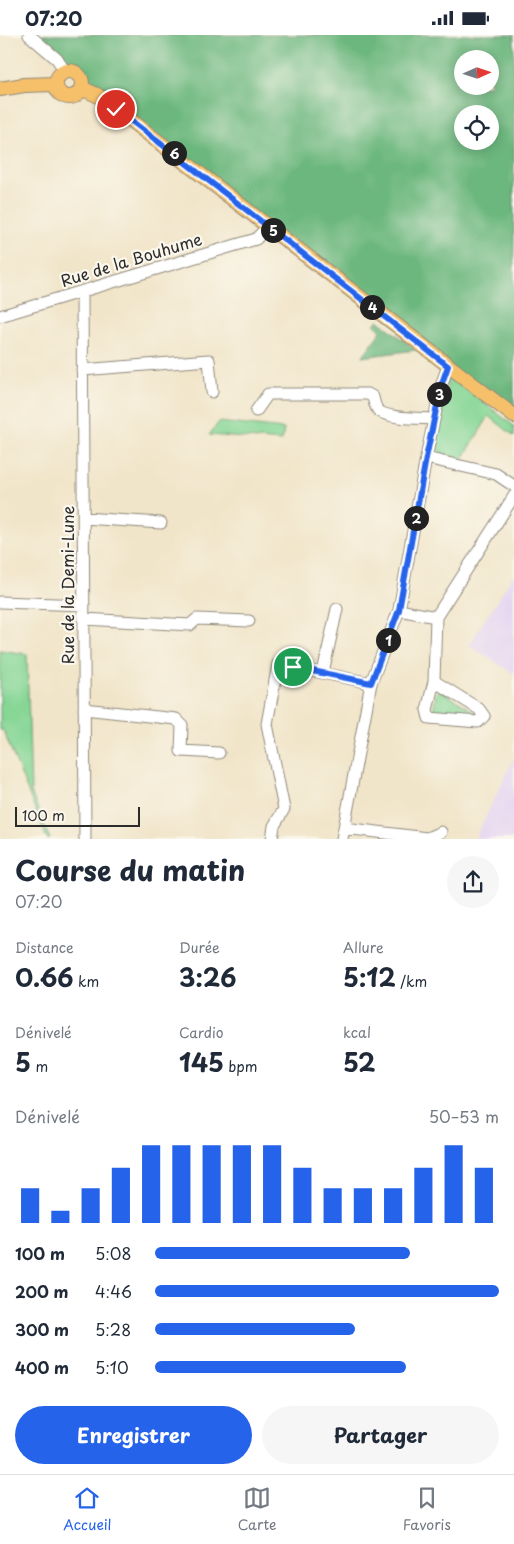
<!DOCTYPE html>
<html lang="fr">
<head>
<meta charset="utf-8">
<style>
  :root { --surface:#fff; --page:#f6f6f7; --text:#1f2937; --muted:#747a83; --line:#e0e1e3; --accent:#2563eb }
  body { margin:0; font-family:"Playpen Sans",sans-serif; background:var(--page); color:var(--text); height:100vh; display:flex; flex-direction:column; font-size:19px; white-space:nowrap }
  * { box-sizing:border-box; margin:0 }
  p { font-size:16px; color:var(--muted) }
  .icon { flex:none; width:28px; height:28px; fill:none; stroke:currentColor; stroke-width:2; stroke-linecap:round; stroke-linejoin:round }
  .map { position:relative; height:804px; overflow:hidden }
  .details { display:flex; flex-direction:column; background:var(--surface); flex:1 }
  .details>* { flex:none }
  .needle { width:32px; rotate:87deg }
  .fabs { position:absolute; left:454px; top:15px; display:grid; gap:10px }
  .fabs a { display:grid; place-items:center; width:45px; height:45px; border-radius:50%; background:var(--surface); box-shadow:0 2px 12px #0003; font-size:25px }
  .scale { position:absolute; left:15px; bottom:12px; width:125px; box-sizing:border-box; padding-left:5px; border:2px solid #2b2b2b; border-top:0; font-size:14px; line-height:18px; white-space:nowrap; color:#2b2b2b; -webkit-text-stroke:4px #fbf7ec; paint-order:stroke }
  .pin { position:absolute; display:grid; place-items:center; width:42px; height:42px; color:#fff; margin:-21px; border:2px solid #fff; border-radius:50%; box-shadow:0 1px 5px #0007 }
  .km { position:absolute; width:25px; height:25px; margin:-12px; border-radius:50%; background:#222; color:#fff; font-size:14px; line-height:25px; text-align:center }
  .round { display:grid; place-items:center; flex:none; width:52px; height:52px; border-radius:26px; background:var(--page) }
  .head { display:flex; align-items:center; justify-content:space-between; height:85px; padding:0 15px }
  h1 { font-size:28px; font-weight:700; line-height:38px }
  .stats { display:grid; grid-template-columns:repeat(3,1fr); gap:8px; height:85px; padding:5px 15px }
  .stats div { display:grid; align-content:center }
  .stats b { font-size:25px; font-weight:700 }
  .stats small { font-size:14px; font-weight:400 }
  .stats p { font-size:14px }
  .chart { height:140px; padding:10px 15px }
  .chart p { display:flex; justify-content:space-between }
  .chart svg { width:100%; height:90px; margin-top:5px; stroke:var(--accent); stroke-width:6 }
  .button { display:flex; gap:10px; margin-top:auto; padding:10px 15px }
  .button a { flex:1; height:58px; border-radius:30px; background:var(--accent); color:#fff; font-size:20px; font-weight:700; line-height:58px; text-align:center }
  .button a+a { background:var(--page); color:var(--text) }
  ul { padding:0 15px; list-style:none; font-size:16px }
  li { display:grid; grid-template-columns:80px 60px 1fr; align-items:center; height:38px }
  li i { height:12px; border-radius:6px; background:var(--accent) }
  .status { display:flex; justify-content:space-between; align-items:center; height:35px; padding:0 25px; background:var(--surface); direction:ltr }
  .status svg { height:14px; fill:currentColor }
  .tabs { display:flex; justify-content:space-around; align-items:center; height:70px; border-top:1px solid var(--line); background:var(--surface); font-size:14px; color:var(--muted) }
  .tabs a { display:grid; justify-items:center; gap:2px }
  .tabs .active { color:var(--accent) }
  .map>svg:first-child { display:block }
  .built { fill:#e3d3f2 }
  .green { fill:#86d695; stroke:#588060 }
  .forest { fill:#6cb77e; stroke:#4c7154; fill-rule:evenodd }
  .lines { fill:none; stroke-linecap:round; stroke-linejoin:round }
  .minor-casing { stroke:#8e887a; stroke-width:13 }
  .major-casing { stroke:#8e887a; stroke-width:16 }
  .minor { stroke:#fff; stroke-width:11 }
  .major { stroke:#f6c06b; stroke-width:14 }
  .route-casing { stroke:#fff; stroke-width:10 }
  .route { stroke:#2563eb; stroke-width:6 }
  .labels { text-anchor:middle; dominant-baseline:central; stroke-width:4.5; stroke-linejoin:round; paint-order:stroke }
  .street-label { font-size:16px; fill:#2b2b2b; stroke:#fbf7ec }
</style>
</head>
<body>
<div class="status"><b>07:20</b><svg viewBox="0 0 49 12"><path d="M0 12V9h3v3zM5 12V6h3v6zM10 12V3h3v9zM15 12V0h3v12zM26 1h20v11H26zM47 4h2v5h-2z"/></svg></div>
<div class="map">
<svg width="514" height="804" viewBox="0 0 514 804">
  <rect width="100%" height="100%" fill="#fbf7ec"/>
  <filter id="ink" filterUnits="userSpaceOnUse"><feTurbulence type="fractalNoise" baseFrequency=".02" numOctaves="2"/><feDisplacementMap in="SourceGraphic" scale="10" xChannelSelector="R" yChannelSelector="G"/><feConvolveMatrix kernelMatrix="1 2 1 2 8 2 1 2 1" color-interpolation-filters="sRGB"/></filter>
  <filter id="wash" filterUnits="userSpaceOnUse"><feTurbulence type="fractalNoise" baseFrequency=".0096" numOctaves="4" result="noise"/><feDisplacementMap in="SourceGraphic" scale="20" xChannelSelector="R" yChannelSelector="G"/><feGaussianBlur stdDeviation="1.12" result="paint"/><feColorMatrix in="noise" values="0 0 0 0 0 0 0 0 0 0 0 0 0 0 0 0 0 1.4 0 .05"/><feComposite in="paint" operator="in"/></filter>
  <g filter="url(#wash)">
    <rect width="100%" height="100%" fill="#f1e5c9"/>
    <path class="built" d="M514,539V639L469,610Z
      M514,723V804H475Z"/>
    <path class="green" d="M451,342L514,391V401L489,381L462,425L434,419L447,350L445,345Z
      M219,387L284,394L282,406L209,400Z
      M0,615L27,619L31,757L50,804H47L3,695H0Z
      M440,655L478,679L476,683L435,679L433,677L436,658Z"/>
    <path class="forest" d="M29,0H514V381L116,74C105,58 87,37 71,27C56,18 41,13 29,0ZM462,24H490V51H462ZM462,79H490V106H462Z
      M378,285L416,315L362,322L381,296L374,289Z"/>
  </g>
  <g filter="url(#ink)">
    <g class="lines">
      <defs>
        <path id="minor" d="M29,0L57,24L65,36
          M82,256L85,804
          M0,281L256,204L268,191
          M82,335L209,325L212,357
          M256,376L268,359H368L373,362C374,367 375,373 379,376C389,384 421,383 434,384
          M426,423L496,439L514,451
          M83,483L161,488
          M0,567L84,570
          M399,575L436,582L514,461
          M84,584L190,590L197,584L249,586
          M323,637L337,574
          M434,646L479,674L484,681L478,687L429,683L427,675L434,646L436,582
          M84,674L176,684L182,690L181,716L219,718
          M344,793L427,803L441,797
          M272,804L274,791L284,774L267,689L278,629L371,648
          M342,804L371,648L399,575L426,423L441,351L448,331"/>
        <path id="major" d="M56 49a13 13 0 1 1 26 0a13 13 0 1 1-26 0Z
          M81,53L97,60L116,74L514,381
          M0,54L24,50L55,49"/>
      </defs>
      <use href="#minor" class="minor-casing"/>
      <use href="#major" class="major-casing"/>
      <use href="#minor" class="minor"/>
      <use href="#major" class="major"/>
    </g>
  </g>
  <g class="lines" filter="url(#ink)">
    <defs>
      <path id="route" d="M116,74L448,331L441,351L426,423L399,575L371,648L293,632"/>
    </defs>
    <use href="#route" class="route-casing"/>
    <use href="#route" class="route"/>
  </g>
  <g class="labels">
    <g class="street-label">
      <text transform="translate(131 224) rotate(-17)">Rue de la Bouhume</text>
      <text transform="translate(67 550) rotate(-90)">Rue de la Demi-Lune</text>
    </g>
  </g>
</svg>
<div class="fabs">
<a><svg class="needle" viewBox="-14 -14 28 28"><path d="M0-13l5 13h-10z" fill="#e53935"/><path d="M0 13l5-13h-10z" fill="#747a83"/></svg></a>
<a><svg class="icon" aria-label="locate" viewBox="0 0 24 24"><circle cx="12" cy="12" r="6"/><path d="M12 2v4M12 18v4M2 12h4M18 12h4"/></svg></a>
</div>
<div class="scale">100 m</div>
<div class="pin" style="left:293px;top:632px;background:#1e9e55"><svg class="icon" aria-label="arrive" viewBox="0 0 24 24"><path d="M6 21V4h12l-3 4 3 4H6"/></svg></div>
<div class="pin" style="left:116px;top:74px;background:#d93025"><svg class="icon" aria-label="check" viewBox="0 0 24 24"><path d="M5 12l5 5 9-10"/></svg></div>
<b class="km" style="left:388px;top:605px">1</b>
<b class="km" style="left:416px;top:483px">2</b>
<b class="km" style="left:439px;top:359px">3</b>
<b class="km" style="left:372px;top:272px">4</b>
<b class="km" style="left:273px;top:195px">5</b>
<b class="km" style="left:174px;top:118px">6</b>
</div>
<section class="details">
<div class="head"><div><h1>Course du matin</h1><p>07:20</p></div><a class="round"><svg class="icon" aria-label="share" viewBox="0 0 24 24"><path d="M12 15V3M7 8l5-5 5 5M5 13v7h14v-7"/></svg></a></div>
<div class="stats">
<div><p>Distance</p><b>0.66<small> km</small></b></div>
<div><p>Durée</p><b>3:26</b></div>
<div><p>Allure</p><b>5:12<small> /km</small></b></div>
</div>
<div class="stats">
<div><p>Dénivelé</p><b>5<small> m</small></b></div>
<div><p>Cardio</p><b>145<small> bpm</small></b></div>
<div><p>kcal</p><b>52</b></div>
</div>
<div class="chart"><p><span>Dénivelé</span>50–53 m</p>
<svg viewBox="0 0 160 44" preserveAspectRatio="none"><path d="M5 44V27M15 44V38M25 44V27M35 44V17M45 44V6M55 44V6M65 44V6M75 44V6M85 44V6M95 44V17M105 44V27M115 44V27M125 44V27M135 44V17M145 44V6M155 44V17"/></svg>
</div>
<ul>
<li><b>100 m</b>5:08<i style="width:74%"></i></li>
<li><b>200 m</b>4:46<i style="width:100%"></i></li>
<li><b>300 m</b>5:28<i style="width:58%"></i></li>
<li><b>400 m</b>5:10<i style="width:73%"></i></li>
</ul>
<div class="button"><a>Enregistrer</a><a>Partager</a></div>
</section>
<nav class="tabs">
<a class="active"><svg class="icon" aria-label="home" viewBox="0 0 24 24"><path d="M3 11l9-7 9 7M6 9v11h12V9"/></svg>Accueil</a>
<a><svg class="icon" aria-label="map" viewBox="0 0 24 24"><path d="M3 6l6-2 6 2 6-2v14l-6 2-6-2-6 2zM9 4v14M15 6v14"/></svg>Carte</a>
<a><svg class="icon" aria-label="saved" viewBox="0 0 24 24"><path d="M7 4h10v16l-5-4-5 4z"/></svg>Favoris</a>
</nav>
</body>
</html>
